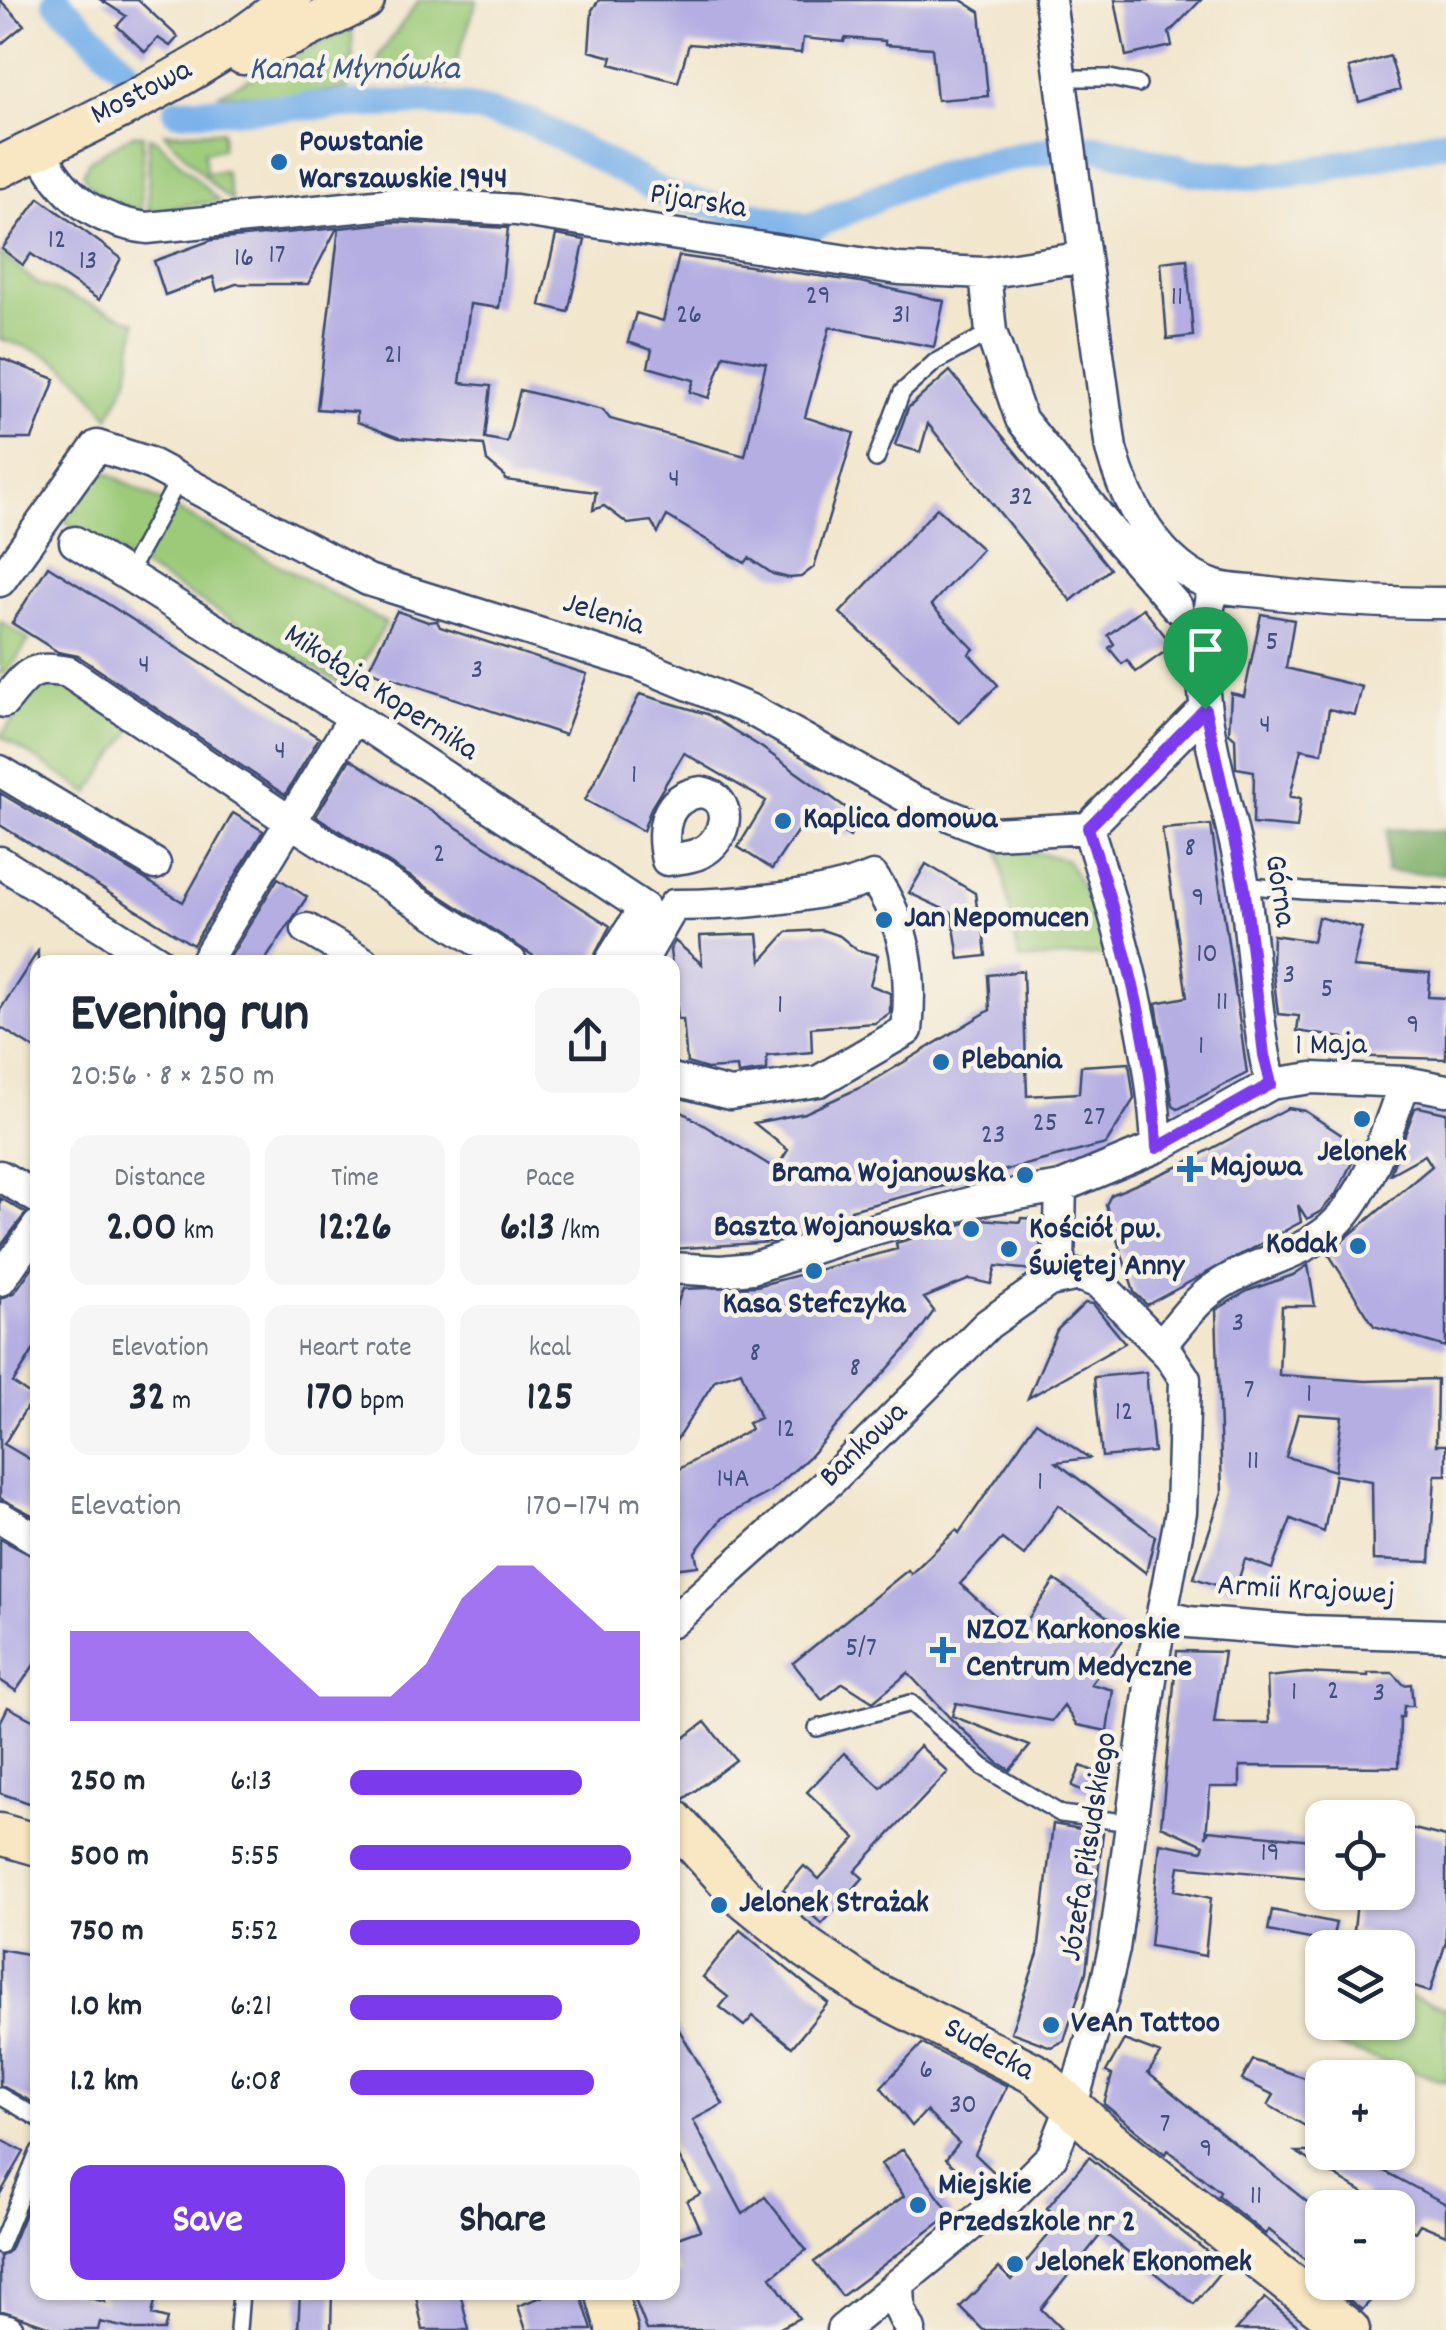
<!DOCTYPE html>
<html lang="en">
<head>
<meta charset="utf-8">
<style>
  :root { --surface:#fff; --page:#f6f6f7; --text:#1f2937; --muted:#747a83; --accent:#7c3aed }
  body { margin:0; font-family:Dekko,sans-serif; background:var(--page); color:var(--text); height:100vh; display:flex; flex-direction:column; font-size:38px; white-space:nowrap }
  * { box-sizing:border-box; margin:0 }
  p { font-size:32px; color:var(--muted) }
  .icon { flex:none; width:55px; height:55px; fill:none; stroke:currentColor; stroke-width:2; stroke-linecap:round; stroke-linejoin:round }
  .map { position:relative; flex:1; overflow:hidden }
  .drawer { position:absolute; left:30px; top:955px; width:650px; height:1345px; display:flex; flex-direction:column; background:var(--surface); border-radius:20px; box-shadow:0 2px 8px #0004 }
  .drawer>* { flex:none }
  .tools { position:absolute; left:1305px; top:1800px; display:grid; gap:20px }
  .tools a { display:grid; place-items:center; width:110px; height:110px; border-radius:20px; background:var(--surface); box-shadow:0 2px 8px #0004; font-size:50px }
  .pin { position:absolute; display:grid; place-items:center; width:85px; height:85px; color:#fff; margin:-102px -42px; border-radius:50% 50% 50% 0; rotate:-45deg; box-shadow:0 0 10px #0007 }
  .pin .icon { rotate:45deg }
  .round { display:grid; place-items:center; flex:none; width:105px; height:105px; border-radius:20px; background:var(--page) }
  .headline { display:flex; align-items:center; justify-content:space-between; height:170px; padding:0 40px }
  h1 { font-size:55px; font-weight:800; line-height:75px }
  .figures { display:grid; grid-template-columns:repeat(3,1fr); gap:15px; height:170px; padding:10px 40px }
  .figures div { display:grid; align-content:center; border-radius:20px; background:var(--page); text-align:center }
  .figures b { font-size:42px; font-weight:800 }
  .figures small { font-size:28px; font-weight:400 }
  .figures p { font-size:28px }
  .chart { height:280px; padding:20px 40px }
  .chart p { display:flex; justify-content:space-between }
  .chart svg { width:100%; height:180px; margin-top:10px; fill:var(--accent); opacity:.7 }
  .cta { display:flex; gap:20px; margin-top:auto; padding:20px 40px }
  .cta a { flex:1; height:115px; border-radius:20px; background:var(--accent); color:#fff; font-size:40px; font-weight:800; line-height:115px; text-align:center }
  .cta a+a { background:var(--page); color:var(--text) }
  ul { padding:0 40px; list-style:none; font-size:32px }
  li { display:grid; grid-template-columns:160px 120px 1fr; align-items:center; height:75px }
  li i { height:25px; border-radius:12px; background:var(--accent) }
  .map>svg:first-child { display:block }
  .green { fill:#9cca78; stroke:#5c7c6b; stroke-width:2.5 }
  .forest { fill:#7dae68; stroke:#4c6e63; stroke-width:2.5 }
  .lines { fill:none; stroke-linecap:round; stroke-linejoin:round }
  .canal { stroke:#7bb2ea; stroke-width:28 }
  .building { fill:#b4aee3; fill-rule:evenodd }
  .lane-casing { stroke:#3b4a6f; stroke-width:20 }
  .street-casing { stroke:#3b4a6f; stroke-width:35 }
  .secondary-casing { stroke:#3b4a6f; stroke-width:45 }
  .lane { stroke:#fff; stroke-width:15 }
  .street { stroke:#fff; stroke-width:30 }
  .secondary { stroke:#f9e7c3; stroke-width:40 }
  .route-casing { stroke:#fff; stroke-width:20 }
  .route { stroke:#7c3aed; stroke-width:12 }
  .poi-dot { fill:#1f6fb2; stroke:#f7f3e8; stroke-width:4 }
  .labels { text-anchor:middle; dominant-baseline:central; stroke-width:9; stroke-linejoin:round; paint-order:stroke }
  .number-label { font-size:28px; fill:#414f7f }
  .street-label { font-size:32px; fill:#1b2f5e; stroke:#f7f3e8 }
  .poi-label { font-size:32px; font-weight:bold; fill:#1b2f5e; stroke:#f7f3e8; text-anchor:start }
  .water-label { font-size:35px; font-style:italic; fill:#385688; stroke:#f7f3e8 }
</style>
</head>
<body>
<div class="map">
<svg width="1446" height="2330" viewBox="0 0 1446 2330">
  <rect width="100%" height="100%" fill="#f7f3e8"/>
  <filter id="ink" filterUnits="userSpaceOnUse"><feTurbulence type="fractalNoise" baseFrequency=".01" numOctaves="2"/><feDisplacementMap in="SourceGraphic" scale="20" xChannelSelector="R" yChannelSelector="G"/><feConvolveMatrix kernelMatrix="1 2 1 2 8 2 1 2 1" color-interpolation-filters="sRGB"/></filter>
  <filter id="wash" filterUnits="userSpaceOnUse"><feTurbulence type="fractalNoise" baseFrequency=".0048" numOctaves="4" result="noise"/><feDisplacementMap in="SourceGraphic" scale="40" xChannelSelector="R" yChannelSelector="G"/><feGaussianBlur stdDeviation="2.25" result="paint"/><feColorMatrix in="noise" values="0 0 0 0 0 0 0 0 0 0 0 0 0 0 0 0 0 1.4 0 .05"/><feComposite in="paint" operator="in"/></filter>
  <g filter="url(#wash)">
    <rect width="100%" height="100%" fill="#f2e6cd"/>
    <path class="green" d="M419,0H477L449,84L411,78L379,67V56Z
      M352,28L353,61L348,62V89L289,96L218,94Z
      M223,131L222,149L204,152L206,173L225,171L232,201L217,189L164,133Z
      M132,135H143L141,211C120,203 90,196 83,173L90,160Z
      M149,137L157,140L219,201L148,211Z
      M0,253L38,284L136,322L128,379L109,417C74,369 59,355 0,339Z
      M99,468L386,623L348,688L61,519Z
      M0,621L29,640L9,670L0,675Z
      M60,681L133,729L89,793L1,736L38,684Z
      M998,845L1066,859L1100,919L1112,954L1019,960Z
      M1398,1993L1446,2009V2082L1327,2043L1334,2023L1398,2022Z"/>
    <path class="forest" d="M1388,829L1446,831V874L1386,872Z"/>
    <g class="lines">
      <path class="canal" d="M56,0L126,70
        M177,111L429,102L476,109L531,122L667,195L810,228L903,186L974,165L1065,147L1101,148L1194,172L1250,177L1312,171L1446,141"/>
    </g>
    <g id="blocks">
      <path class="building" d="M0,0L24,25L0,45Z
        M101,0H138L178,37L170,46L158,38L145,52L117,26L126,16Z
        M599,0H961L980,12L988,96L937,100L932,48L885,45V41L845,38L844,42L803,38L801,53L689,44L678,82L610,64L612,57L589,51L592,10Z
        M1115,0H1201L1169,33L1172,46L1126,56Z
        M1390,56L1400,90L1359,102L1349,68Z
        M39,198L121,258L99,300L31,254L23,265L2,249Z
        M395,222L508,228L499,308L470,304L460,383L491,386L485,438L507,442L520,390L603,410L610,419L745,456L766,363L724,355L709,398L690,392L694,380L648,367L652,350L628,342L636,313L663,321L679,256L860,282L944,301L934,347L830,327L805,417L854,433L814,567L801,577L789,578L773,574L749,558L745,563L667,516L658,533L651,521L628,524L604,506L593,510L596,492L505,480V476L487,461L484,445L399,438L357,422V412L317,409L339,228Z
        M337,228L308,284H236L217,291L213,277L165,295L154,261L212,240Z
        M556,235L585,240L568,312L540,305Z
        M1187,259L1193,336L1167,339L1161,262Z
        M0,358L55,379L32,439H0Z
        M950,371L1110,569L1071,601L928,424L920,452L895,445L908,408Z
        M937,508L982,549L931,605L974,649L969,654L998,685L959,723L840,613Z
        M48,566L319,738L285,795L78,656L58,652L12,623Z
        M1143,608L1173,646L1136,672L1127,660L1122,664L1109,648L1114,644L1108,635Z
        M397,611L428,622L437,621L440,627L587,674L565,735L368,670Z
        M1261,614L1294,620L1286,668L1362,687L1355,715L1329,709L1322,753L1301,749L1290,797L1301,798L1297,828L1253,824L1254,771L1236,768L1235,738L1229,733L1231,693L1244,696Z
        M640,694L707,714L761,747L859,817L850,837L810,812L772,869L738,847L766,801L684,753L651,808L643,831L585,800Z
        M350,759L610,926L591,962H543L316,816Z
        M0,793L183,902L233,813L263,831L193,945L0,825Z
        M1211,825L1247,1073L1178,1109L1173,1106L1156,1003L1187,997L1162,829Z
        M926,864L975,893L978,915L982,916L986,956L959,959L952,913L909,893Z
        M278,878L307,897L264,962H227Z
        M1318,917L1362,928L1353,967L1430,973L1428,997L1446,998V1059L1341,1056L1343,1038L1297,1031L1299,1016L1278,1014L1272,963L1273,935L1313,941Z
        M822,930L840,936L857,950L878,955L870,985L890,993V1013L875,1023L811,1028L812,1052L767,1056V1070L738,1074L737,1067L707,1069L687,1063L683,1019H678L670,950L675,941L702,964L700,936L758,934L761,961L787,932Z
        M38,951V1051L0,1027V1010Z
        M1023,971L1027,1096L1079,1093L1081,1066L1129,1063L1134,1099L1106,1144L851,1210L852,1216L771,1242L672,1249V1106L776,1169L788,1150L754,1123L805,1113L866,1085L990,1010L988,975Z
        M1419,1107L1446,1113V1347L1374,1326L1328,1253L1432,1166L1425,1155L1390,1174L1415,1108Z
        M1288,1108L1305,1111L1360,1147L1336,1194L1321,1211L1307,1219L1298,1205L1301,1222L1147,1305L1134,1292L1106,1205L1111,1195L1177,1167Z
        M0,1198L26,1213L0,1247Z
        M1021,1218L1039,1219L1041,1222L1040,1263L1032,1270L996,1266L991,1284L970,1279L924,1298L934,1311L911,1343L809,1457L770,1492L722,1518L695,1552L698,1566L672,1569V1473L751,1429L748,1423L760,1418L741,1371L715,1380L672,1447V1316L683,1289L757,1286L897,1249L896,1243L980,1219L1020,1222Z
        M38,1259V1343L13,1383L33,1397L4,1444L38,1464V1518L0,1498V1299L15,1292Z
        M1308,1265L1315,1306H1282L1279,1375L1366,1381L1437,1379L1436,1445H1446V1475H1435L1430,1562L1373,1560L1372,1481L1335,1475L1324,1532L1291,1519L1272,1569L1245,1559L1235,1591L1194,1578L1222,1492L1216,1310L1247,1291L1293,1275ZM1298,1414L1342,1417L1335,1471L1286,1457Z
        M1085,1303L1093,1304L1125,1343L1028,1398L1057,1330Z
        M1146,1372L1154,1452L1102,1457L1094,1377Z
        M1036,1422L1089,1458L1056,1462L1155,1536L1146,1573L1058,1505L1024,1556L1002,1539L960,1584L1017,1635L1055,1580L1129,1632L1091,1684L1113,1690L1107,1731L1077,1725L1064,1706L1052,1721L956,1703L952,1716L1030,1746L1010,1770L997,1762L951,1719L908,1673L873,1702L843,1683L822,1700L793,1663L908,1570L911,1574L956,1530L959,1533Z
        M0,1539L38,1559V1659L16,1691L0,1680Z
        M1177,1651L1224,1652L1214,1723H1269L1267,1677L1306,1673L1368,1676V1673H1393L1404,1685L1411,1684L1413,1706H1404L1403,1717H1400L1399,1767L1240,1766V1787H1210L1206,1837L1209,1830L1322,1841V1879L1179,1866L1175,1890L1211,1898L1205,1956L1150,1946L1160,1843L1202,1851L1204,1845L1161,1826Z
        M8,1707L38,1723V1806L0,1793V1723Z
        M705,1722L736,1760L684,1799L672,1790V1747Z
        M920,1746L948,1772L855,1871L863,1878L822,1924L783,1890L804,1866L819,1879L856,1838L807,1792L844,1753L881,1788Z
        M1081,1766L1108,1777L1098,1798L1072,1786Z
        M1053,1824L1103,1833L1086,1972L1064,2041L1051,2047L1011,2032L1038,1954Z
        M1398,1825L1446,1837V1942L1430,1992L1398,1982V1948H1392L1394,1939L1354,1930L1358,1892H1398Z
        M1272,1910L1336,1923L1331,1943L1268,1931Z
        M740,1930L828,2003L792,2047L753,2016L744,2026L720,2007L728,1997L703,1977Z
        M0,1949L38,1956V2105L0,2085Z
        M672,2018L723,2104L693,2120L743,2214L765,2197L806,2250L771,2277L799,2318L776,2330H647L632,2292H672V2277L680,2274L672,2258V2240L700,2230L687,2201L700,2194L672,2145Z
        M1124,2040L1161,2054L1148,2073L1322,2214V2273L1269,2230L1265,2234L1218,2196L1220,2192L1167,2150L1165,2154L1104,2104L1112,2075L1106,2072Z
        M922,2044L1007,2086L975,2154L995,2173L978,2189L946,2159L959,2143L926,2111L912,2126L881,2087Z
        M1253,2060L1322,2084V2112L1316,2132L1268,2105L1274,2095L1242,2080Z
        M0,2139L24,2152L0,2194Z
        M903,2149L951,2214L842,2296L814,2262L904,2196L881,2164Z
        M1296,2152H1348L1446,2204V2235L1420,2224L1415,2232L1398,2224V2208H1383L1365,2199L1367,2195Z
        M1089,2157L1225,2266L1194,2304L1103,2232L1041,2309L1062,2330H983L960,2307L999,2268L1011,2280L1061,2220L1047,2208Z
        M28,2206L38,2210V2292H68L105,2302L102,2292H157L152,2315L167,2319L164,2330H135L100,2322L98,2330H59L0,2310V2257L10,2250Z
        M1327,2282H1387L1362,2310Z
        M300,2292H332L331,2330H298Z
        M415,2292H460L469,2330H423Z
        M554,2292H580L592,2330H526L518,2306Z
        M1265,2298L1303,2330H1236Z"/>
    </g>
  </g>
  <g filter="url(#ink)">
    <use href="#blocks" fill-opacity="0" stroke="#3b4a6f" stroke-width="2.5"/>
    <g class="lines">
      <defs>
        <path id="lane" d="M1061,78H1110L1138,84
          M876,459L902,392L935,362L991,332
          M127,575L179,479
          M1243,885L1304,891L1446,897
          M817,1728L911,1703L983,1767L1061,1814L1131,1823
          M0,2096L38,2118
          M0,2246L38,2153
          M238,2330L241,2292"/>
        <path id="street" d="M1050,0L1111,449C1125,501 1159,568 1215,586C1231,591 1252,590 1269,593C1327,600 1387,603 1446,603
          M39,148C61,195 95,221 147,228L395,203L516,210L899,269L985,273L1085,257
          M985,273L991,332L1021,419L1109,529L1177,607
          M75,542L354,717L644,908L610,962
          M0,581L97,446L147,462L368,580L641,665L753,711L914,801L993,833L1088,828L1205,709
          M1215,586C1180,686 1228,787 1244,887C1254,952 1255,1019 1271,1084
          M0,699L4,702C27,674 30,665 68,672L291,822L511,962
          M0,771L155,864
          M701,792C736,798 727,841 700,853C690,858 678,858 667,860C660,830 664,797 701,792Z
          M1088,828C1121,932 1152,1038 1157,1147
          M0,862L159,962
          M307,929L363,962
          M205,962L354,717
          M641,962L674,905C726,905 826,898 873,877C906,924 913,973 907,1030L819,1081L730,1094L672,1079
          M0,1176L38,1198
          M1059,1263L1061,1187
          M672,1268L721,1271L752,1268L857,1234L976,1201L1061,1187L1157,1147L1271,1084L1312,1078L1405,1082L1446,1090
          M0,1280L38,1226
          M1160,1346C1176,1328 1192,1304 1212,1290C1245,1265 1289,1259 1322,1235C1367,1203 1386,1131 1405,1082
          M0,1517L38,1540
          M1162,1615L1188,1622L1304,1631L1446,1635
          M672,1622L831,1480L988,1324L1049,1281L1079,1275L1099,1283L1169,1355L1185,1379L1181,1512L1154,1657L1114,1949L1102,2001L1071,2108L1052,2156L1006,2202L982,2216L842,2330
          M899,2284L900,2310L910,2330
          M0,2328L8,2330"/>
        <path id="secondary" d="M243,54L292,35L364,0
          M0,167C99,118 206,72 291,0
          M672,1819L742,1896L808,1949L867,1989L1037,2075L1107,2139L1349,2330
          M0,1834L38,1845
          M606,2292L617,2330"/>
      </defs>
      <use href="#lane" class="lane-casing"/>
      <use href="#street" class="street-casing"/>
      <use href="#secondary" class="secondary-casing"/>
      <use href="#lane" class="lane"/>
      <use href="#street" class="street"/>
      <use href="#secondary" class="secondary"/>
    </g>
  </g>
  <g class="lines" filter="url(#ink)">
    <defs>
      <path id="route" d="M1205,709L1244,885L1264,1055L1271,1084L1157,1148C1152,1038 1121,932 1088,828Z"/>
    </defs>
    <use href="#route" class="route-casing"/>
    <use href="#route" class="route"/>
  </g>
  <g class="poi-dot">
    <circle cx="279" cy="162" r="10"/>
    <circle cx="783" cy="821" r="10"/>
    <circle cx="884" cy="920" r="10"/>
    <circle cx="941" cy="1062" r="10"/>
    <circle cx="1362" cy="1119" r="10"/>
    <path d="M1185 1154h10v10h10v10h-10v10h-10v-10h-10v-10h10z"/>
    <circle cx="1025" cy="1175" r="10"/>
    <circle cx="971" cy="1229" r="10"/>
    <circle cx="1358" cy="1246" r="10"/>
    <circle cx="1009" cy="1249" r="10"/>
    <circle cx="814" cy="1271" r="10"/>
    <path d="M938 1635h10v10h10v10h-10v10h-10v-10h-10v-10h10z"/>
    <circle cx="719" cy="1905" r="10"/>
    <circle cx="1051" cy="2025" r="10"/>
    <circle cx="918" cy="2205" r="10"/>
    <circle cx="1015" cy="2264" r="10"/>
  </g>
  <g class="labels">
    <g class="number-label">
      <text x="57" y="242">12</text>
      <text x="277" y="257">17</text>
      <text x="244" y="260">16</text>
      <text x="88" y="263">13</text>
      <text x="818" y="298">29</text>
      <text x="1177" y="299">11</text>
      <text x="689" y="317">26</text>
      <text x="901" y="317">31</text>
      <text x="393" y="357">21</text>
      <text x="674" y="481">4</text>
      <text x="1021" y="499">32</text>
      <text x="1272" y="644">5</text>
      <text x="144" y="667">4</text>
      <text x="477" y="672">3</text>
      <text x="1265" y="727">4</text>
      <text x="280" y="753">4</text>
      <text x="634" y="777">1</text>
      <text x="1190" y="850">8</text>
      <text x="439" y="856">2</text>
      <text x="1198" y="900">9</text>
      <text x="1207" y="956">10</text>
      <text x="1289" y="977">3</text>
      <text x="1327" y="991">5</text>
      <text x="1222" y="1004">11</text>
      <text x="780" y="1007">1</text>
      <text x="1413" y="1027">9</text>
      <text x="1201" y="1048">1</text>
      <text x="1094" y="1119">27</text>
      <text x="1045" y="1125">25</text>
      <text x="993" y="1137">23</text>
      <text x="1238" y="1325">3</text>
      <text x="755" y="1355">8</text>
      <text x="855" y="1370">8</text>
      <text x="1249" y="1392">7</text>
      <text x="1309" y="1396">1</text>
      <text x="1124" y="1414">12</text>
      <text x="786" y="1431">12</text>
      <text x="1253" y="1463">11</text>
      <text x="733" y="1481">14A</text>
      <text x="1040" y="1484">1</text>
      <text x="861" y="1650">5/7</text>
      <text x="1333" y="1693">2</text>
      <text x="1294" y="1694">1</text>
      <text x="1379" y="1695">3</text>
      <text x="1270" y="1855">19</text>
      <text x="926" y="2072">6</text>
      <text x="963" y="2107">30</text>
      <text x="1165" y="2126">7</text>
      <text x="1206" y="2151">9</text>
      <text x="1256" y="2198">11</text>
    </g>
    <g class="street-label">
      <text transform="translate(142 94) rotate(-27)">Mostowa</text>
      <text transform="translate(698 203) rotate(9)">Pijarska</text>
      <text transform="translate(603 616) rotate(17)">Jelenia</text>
      <text transform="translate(380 694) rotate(33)">Mikołaja Kopernika</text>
      <text transform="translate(1278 891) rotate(81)">Górna</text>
      <text transform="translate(1331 1047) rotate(-1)">1 Maja</text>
      <text transform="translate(865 1446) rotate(-44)">Bankowa</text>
      <text transform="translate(1306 1592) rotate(3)">Armii Krajowej</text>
      <text transform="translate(1091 1847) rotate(-81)">Józefa Piłsudskiego</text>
      <text transform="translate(988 2051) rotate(29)">Sudecka</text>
    </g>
    <g class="poi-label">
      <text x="299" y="144">Powstanie<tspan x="299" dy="37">Warszawskie 1944</tspan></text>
      <text x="803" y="821">Kaplica domowa</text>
      <text x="904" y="920">Jan Nepomucen</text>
      <text x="961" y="1062">Plebania</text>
      <text x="1362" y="1154" text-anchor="middle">Jelonek</text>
      <text x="1210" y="1169">Majowa</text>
      <text x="1005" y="1175" text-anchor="end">Brama Wojanowska</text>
      <text x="951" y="1229" text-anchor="end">Baszta Wojanowska</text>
      <text x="1029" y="1231">Kościół pw.<tspan x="1029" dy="37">Świętej Anny</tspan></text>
      <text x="1338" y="1246" text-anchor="end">Kodak</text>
      <text x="814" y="1306" text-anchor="middle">Kasa Stefczyka</text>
      <text x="966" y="1632">NZOZ Karkonoskie<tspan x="966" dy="37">Centrum Medyczne</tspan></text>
      <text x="739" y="1905">Jelonek Strażak</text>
      <text x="1071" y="2025">VeAn Tattoo</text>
      <text x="938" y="2187">Miejskie<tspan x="938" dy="37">Przedszkole nr 2</tspan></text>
      <text x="1035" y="2264">Jelonek Ekonomek</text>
    </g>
    <g class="water-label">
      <text x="354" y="71">Kanał Młynówka</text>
    </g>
  </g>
</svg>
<div class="tools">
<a><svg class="icon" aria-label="locate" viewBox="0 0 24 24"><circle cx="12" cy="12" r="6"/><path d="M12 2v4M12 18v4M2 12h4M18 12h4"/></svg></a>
<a><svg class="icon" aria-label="layers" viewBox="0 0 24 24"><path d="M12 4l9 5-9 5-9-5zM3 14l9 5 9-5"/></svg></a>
<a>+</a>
<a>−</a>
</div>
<div class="pin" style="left:1205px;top:709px;background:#1e9e55"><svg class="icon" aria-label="arrive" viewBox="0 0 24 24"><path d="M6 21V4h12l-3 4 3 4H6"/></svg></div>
<section class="drawer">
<div class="headline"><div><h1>Evening run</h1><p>20:56 · 8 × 250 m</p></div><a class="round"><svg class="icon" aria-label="share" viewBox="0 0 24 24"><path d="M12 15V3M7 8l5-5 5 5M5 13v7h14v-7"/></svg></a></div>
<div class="figures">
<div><p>Distance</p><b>2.00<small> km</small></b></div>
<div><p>Time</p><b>12:26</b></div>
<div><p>Pace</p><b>6:13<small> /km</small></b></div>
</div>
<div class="figures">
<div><p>Elevation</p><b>32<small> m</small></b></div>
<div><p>Heart rate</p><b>170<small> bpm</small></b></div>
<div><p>kcal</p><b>125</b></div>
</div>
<div class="chart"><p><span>Elevation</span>170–174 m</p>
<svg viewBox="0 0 160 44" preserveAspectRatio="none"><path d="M0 44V22L10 22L20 22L30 22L40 22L50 22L60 30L70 38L80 38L90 38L100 30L110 14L120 6L130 6L140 14L150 22L160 22V44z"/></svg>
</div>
<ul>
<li><b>250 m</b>6:13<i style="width:80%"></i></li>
<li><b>500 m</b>5:55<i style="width:97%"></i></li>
<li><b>750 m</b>5:52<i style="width:100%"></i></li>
<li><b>1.0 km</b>6:21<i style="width:73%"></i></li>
<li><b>1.2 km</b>6:08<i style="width:84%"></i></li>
</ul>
<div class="cta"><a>Save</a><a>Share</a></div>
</section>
</div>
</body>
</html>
